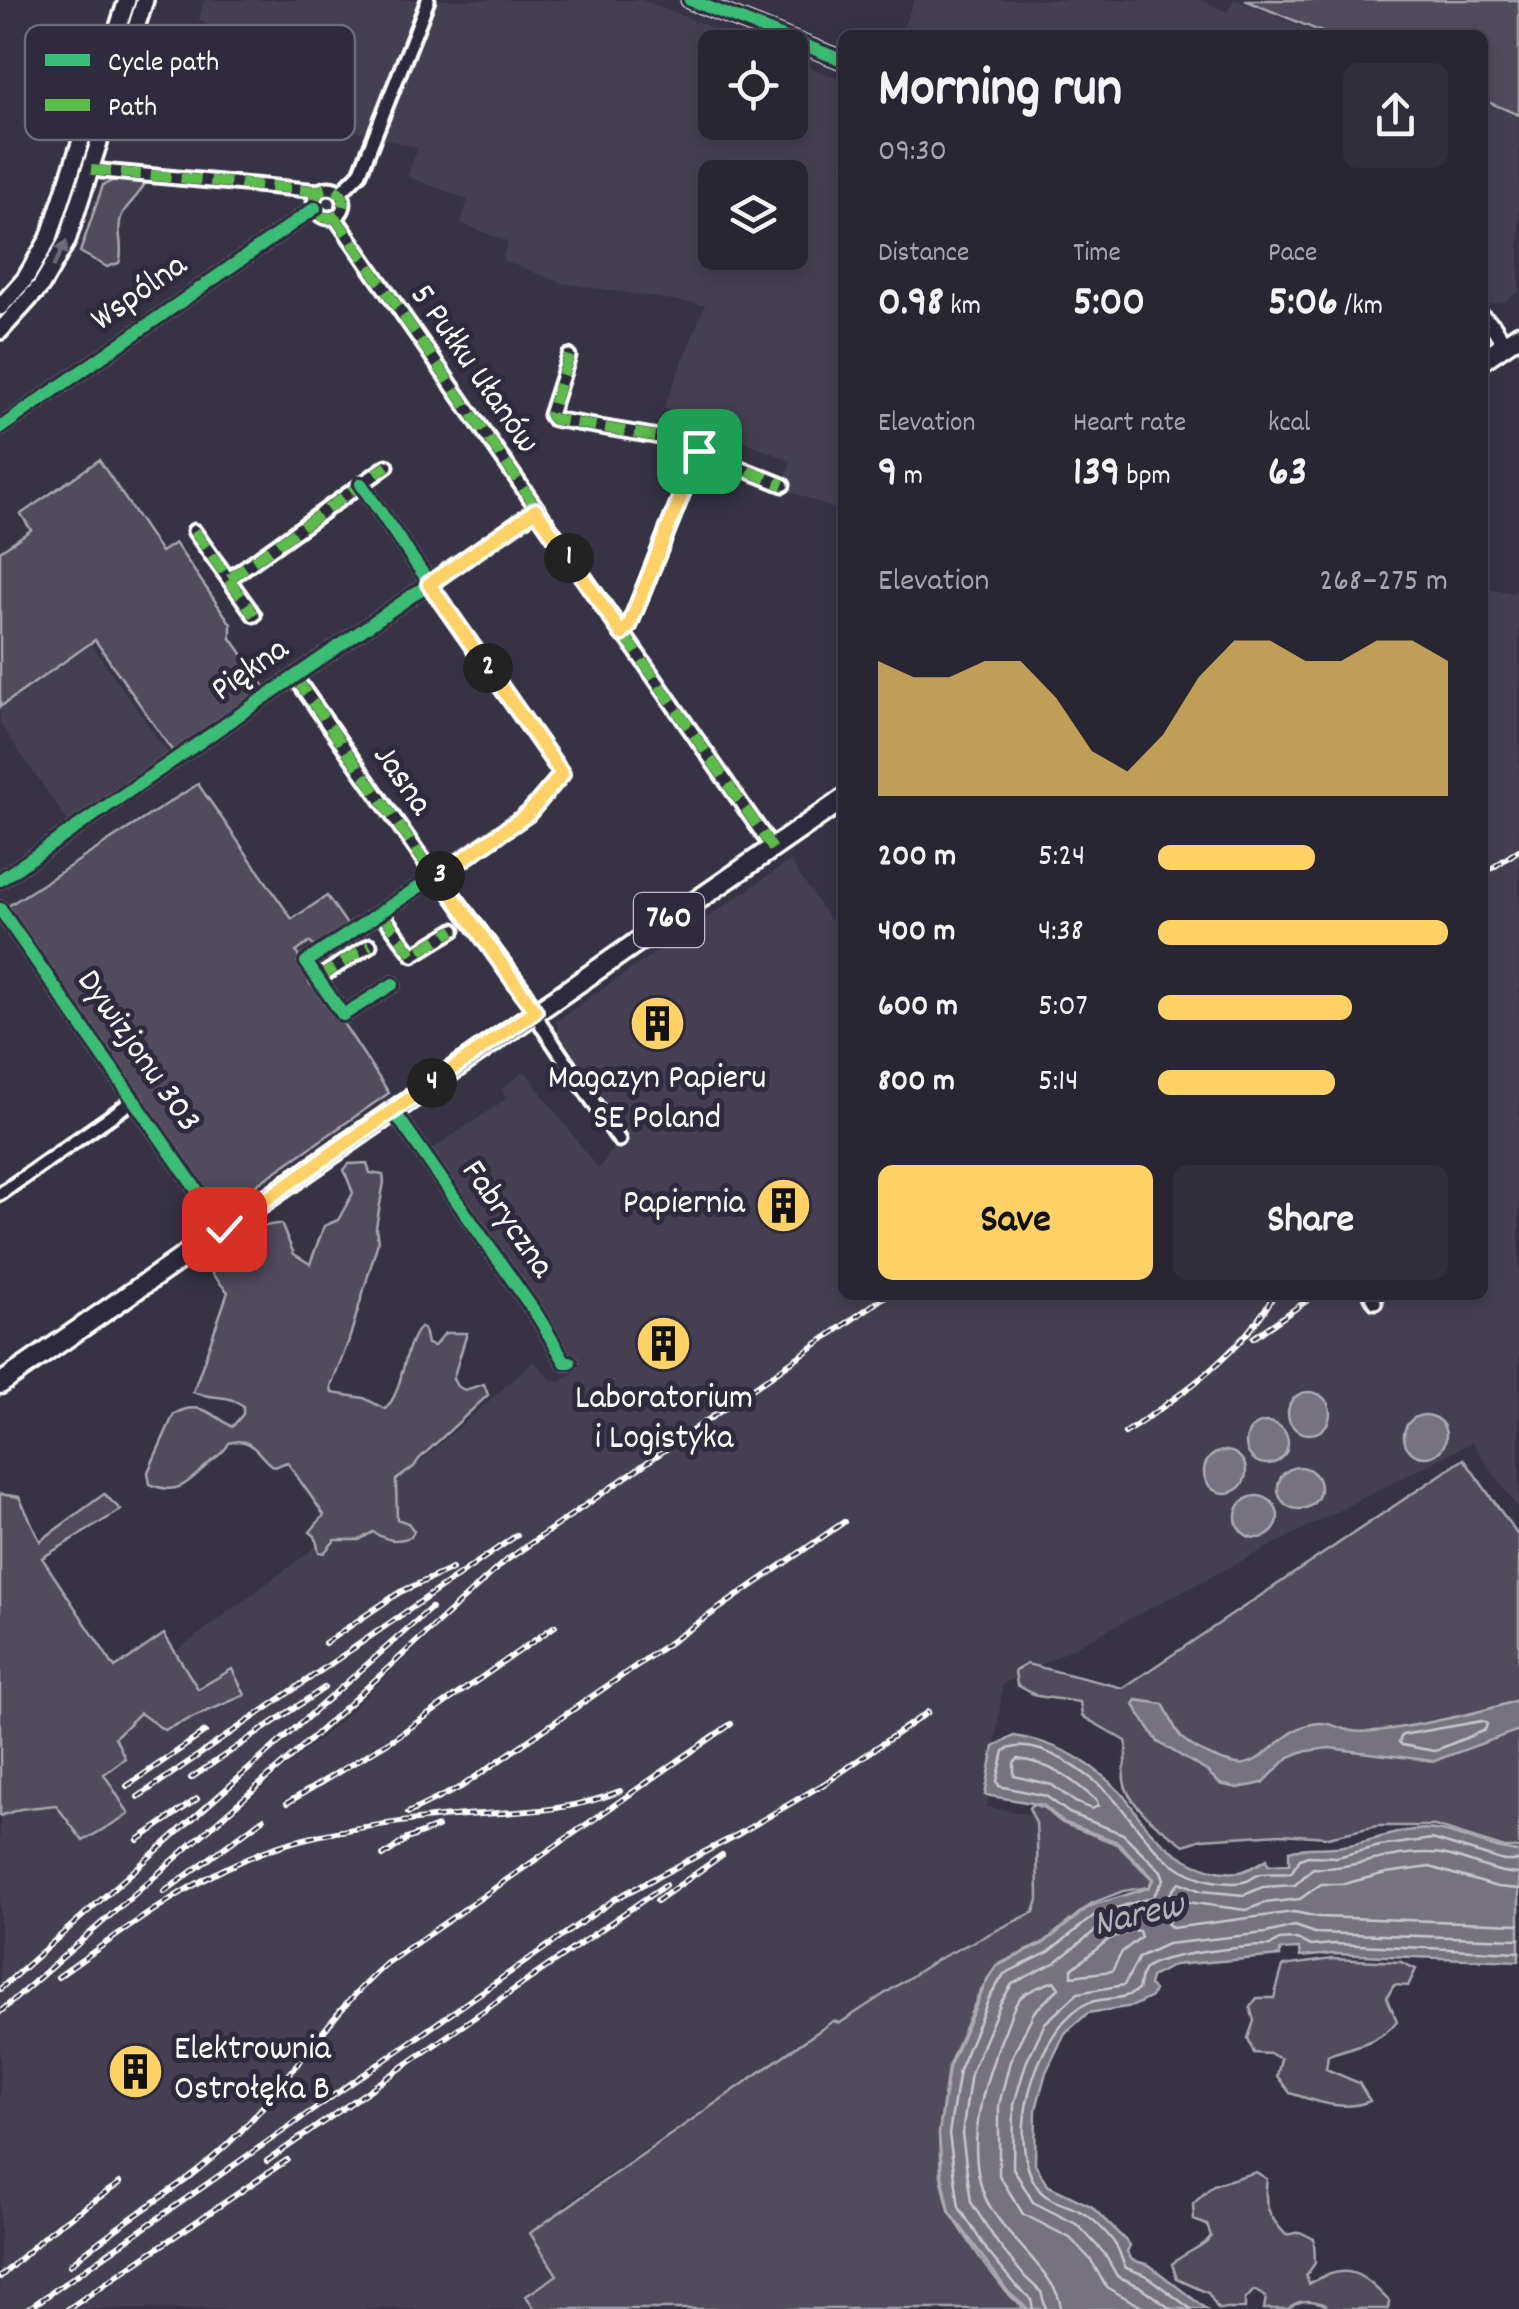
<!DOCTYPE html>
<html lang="en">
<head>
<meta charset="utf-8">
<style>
  :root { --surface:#292634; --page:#312e3c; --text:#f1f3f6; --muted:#a5a5ac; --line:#45434f; --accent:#ffd166 }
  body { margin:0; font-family:Dekko,sans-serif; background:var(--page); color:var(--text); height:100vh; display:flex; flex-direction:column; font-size:38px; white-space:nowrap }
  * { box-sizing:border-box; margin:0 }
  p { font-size:32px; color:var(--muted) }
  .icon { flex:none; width:55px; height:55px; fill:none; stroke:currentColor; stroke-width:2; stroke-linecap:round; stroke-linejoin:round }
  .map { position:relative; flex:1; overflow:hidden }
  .drawer { position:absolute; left:838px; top:30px; width:650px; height:1270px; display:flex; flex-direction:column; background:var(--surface); border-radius:15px; box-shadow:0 5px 15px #0003,0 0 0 2px var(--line) }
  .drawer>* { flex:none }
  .fabs { position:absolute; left:698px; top:30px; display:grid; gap:20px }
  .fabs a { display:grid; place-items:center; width:110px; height:110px; border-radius:15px; background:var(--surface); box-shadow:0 5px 15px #0003,0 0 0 2px var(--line); font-size:50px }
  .pin { position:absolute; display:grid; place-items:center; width:85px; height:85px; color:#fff; margin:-42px; border-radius:20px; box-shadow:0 5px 15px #0006 }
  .km { position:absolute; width:50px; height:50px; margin:-25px; border-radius:50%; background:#222; color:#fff; font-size:28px; line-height:50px; text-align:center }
  .round { display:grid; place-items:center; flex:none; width:105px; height:105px; border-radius:15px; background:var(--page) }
  .headline { display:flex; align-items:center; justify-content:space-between; height:170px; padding:0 40px }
  h1 { font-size:55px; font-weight:700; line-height:75px }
  .figures { display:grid; grid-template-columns:repeat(3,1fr); gap:15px; height:170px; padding:10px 40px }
  .figures div { display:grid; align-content:center }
  .figures b { font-size:42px; font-weight:700 }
  .figures small { font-size:28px; font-weight:400 }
  .figures p { font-size:28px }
  .chart { height:280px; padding:20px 40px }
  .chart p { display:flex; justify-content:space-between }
  .chart svg { width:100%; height:180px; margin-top:10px; fill:var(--accent); opacity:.7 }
  .action { display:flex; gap:20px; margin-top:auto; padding:20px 40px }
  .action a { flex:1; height:115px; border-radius:15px; background:var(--accent); color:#111; font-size:40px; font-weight:700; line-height:115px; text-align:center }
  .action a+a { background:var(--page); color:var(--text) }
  ul { padding:0 40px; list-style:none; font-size:32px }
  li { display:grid; grid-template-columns:160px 120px 1fr; align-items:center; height:75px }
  li i { height:25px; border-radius:12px; background:var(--accent) }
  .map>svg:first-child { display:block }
  .built { fill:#444051; fill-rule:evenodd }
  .green { fill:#514c5c; stroke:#a8a6ae; stroke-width:2.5 }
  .water { fill:#76737f; stroke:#adabb2; stroke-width:2.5 }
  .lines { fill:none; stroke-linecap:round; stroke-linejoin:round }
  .shore { stroke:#c8c7cc; stroke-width:2.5 }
  .minor-casing { stroke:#fff; stroke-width:19 }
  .tertiary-casing { stroke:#fff; stroke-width:21 }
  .secondary-casing { stroke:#fff; stroke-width:22 }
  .primary-casing { stroke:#fff; stroke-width:25 }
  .minor { stroke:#2f2a3d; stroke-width:11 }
  .tertiary { stroke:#2f2a3d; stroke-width:14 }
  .secondary { stroke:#2f2a3d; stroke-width:15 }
  .primary { stroke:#2f2a3d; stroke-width:18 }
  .rail-casing { stroke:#fff; stroke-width:6 }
  .rail { stroke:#2f2a3d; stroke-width:2.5; stroke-dasharray:8; stroke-linecap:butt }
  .quiet { stroke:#5cbc4b; stroke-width:10; stroke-dasharray:20 10; stroke-linecap:butt }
  .cycleway-casing { stroke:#2f2a3d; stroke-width:19 }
  .cycleway { stroke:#3abd76; stroke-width:12 }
  .oneway { fill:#6d6a77 }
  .route-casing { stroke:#fff; stroke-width:20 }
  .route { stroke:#ffd166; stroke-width:12 }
  .labels { text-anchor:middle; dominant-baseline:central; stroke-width:10; stroke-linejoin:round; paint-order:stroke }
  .shield { fill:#2f2a3d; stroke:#c1bfc5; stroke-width:2.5 }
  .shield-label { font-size:32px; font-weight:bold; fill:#fff }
  .street-label { font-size:35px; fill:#fff; stroke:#2f2a3d }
  .poi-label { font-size:35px; fill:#fff; stroke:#2f2a3d }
  .water-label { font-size:38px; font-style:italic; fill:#b4b2b9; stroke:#2f2a3d }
  .key { fill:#2f2a3d; stroke:#6d6a77; stroke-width:2.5 }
  .key-label { font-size:28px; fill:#fff }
</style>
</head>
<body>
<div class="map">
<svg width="1519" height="2309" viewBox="0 0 1519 2309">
  <rect width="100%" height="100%" fill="#373345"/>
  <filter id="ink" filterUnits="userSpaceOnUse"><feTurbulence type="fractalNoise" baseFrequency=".01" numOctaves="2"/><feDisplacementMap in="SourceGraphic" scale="20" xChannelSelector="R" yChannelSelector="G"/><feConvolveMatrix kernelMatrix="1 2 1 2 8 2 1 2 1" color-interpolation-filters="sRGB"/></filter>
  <g filter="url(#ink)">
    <path class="built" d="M204,0H642L761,47L715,48V122H790V59L842,80V512L782,488L791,461L664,408L705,305L562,283L502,260L508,242L461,223L468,200L407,176L418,148L321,121L256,56L199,19ZM715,178H790V252H715Z
      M914,0H1200L1227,12L1233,0H1237L1322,35H900Z
      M1482,102L1519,117V292L1503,302L1490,304L1482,301Z
      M1483,588L1512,593L1519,588V1510L1472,1442L1003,1684L987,1807L1045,1817L1044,1870L1036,1879L1037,1908L1026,1917L935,1959L840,2022L834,2021L562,2206L593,2252L525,2295L533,2309H0V1782L368,1508L534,1361L552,1380L560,1382L577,1370L430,1151L506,1099L501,1089L525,1071L598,1169L621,1137L553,1034L559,1029L555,1022L598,992L790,861L830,920L837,917L842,920V1295H1482ZM457,1609L333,1727L109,1920L456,1609Z
      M92,645L169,755L70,824L0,724V709Z"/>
    <path class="green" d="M1245,0H1519V115L1483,100L1482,35H1329Z
      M118,178L145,183C138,198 128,203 122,215C115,230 125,248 119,263L107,267L80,252L103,185Z
      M99,460L161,552L175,543L231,624V638L265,687L173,752L95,640L0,707V551L31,530L21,514Z
      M198,784L292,919L327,896L350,929L317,951L310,942L296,952L389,1093L229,1204L206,1194L8,906Z
      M367,1163L370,1173L383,1175L384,1182L376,1227L378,1242L349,1340L331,1386L332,1393L364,1398L385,1409C405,1390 401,1350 420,1327L424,1330L427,1344L434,1346L445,1333H467L453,1379L457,1386L465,1390L484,1384L488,1395L419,1459L414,1467L396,1480L397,1519L408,1523L414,1531L411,1537C395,1542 387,1541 373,1532L359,1540H335L324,1553L319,1552L315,1536L310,1532L324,1515L287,1462L274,1467C257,1457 254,1435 229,1443C223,1455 215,1457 206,1466C187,1484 177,1496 150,1484L148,1472L174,1414C198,1400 213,1414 232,1427L243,1414V1406C227,1393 211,1400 193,1392L228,1292L212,1274C216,1247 255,1223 281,1224L294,1254L310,1264L324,1226L338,1220L353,1193L344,1170L349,1164Z
      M1464,1459L1519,1537V1848H1505L1435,1826H1377L1328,1837L1280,1834L1202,1839L1184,1845C1165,1831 1127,1806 1124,1780C1122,1765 1130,1756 1126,1741L1082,1716L1080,1702L1037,1696L1017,1685L1015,1671L1027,1664L1123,1688Z
      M0,1494L19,1497L40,1541L104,1494L121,1510L42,1558L115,1668L164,1634L198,1689L232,1669L245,1695L164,1730L140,1713L115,1737L125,1758L104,1774L129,1814L83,1841L56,1805L20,1809L0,1816Z
      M1032,1804L1044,1808L1062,1823L1117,1844L1152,1879L1149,1887L1123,1891L1090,1904L1043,1943L997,1965L979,1994L948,2067L939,2134L941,2176L949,2211L980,2258L1008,2294L1025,2309H535L526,2296L557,2275L530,2233L833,2021L840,2023L936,1960L1034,1912L1038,1900L1037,1841L1036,1823L1029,1808Z
      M1332,1959L1401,1962L1416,1969L1408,1986L1394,1985L1387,1997L1397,2021C1381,2042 1352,2047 1328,2055L1326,2069L1359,2083L1370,2101C1342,2112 1318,2102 1290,2093L1277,2076L1281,2059L1271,2054L1254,2053L1248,2038L1254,2021L1250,2007L1257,1998H1274L1283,1966Z
      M1256,2172L1267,2179C1263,2204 1268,2216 1286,2235L1300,2232L1314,2239L1315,2263L1306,2276L1309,2284C1347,2261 1361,2272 1390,2302L1389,2309H1324L1326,2305C1313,2300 1299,2298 1288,2309H1264L1266,2297L1254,2290L1245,2300V2309H1218L1208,2293L1177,2279L1172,2264C1184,2252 1202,2249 1211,2236L1207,2225L1194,2220L1193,2204L1213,2185Z"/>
    <path class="water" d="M1288 1413a21 21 0 1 1 42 0a21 21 0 1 1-42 0Z
      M1404 1436a21 21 0 1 1 42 0a21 21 0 1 1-42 0Z
      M1246 1443a21 21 0 1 1 42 0a21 21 0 1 1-42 0Z
      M1204 1472a21 21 0 1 1 42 0a21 21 0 1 1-42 0Z
      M1278 1488a21 21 0 1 1 42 0a21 21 0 1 1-42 0Z
      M1236 1517a21 21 0 1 1 42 0a21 21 0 1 1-42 0Z
      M1519,1699V1730L1434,1761L1329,1748L1301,1752L1289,1757L1263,1783L1238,1788L1220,1784L1208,1772L1158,1742L1134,1705L1136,1700L1163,1704C1169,1713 1175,1731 1181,1737C1193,1750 1221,1761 1237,1764C1259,1769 1283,1731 1308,1725C1329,1719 1334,1728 1352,1731C1378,1736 1494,1710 1519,1699Z
      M1014,1736C1055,1742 1087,1759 1116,1788C1128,1798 1135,1813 1145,1825C1167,1851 1203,1876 1239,1872C1248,1871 1259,1864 1267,1859L1268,1865L1289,1864V1851C1306,1846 1318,1849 1335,1847C1368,1845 1402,1825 1435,1830C1464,1834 1490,1850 1519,1852V1961L1334,1954L1300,1957L1299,1949L1280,1950V1956L1174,1965L1151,1977L1149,1986L1154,1990L1151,1997L1133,2006L1088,2013L1065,2033L1046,2072L1036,2109L1035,2164L1047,2185L1091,2206L1130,2245L1127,2252L1132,2260L1149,2265L1206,2309H1028L1009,2293L950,2212L942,2175L939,2133L949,2067L988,1978L997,1966L1043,1944L1090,1906L1148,1888L1154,1879L1118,1842L1063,1822L1043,1805L985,1795L994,1747Z"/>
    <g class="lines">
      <path class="shore" d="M1482,1721L1487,1724L1485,1730L1434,1751L1402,1745L1399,1742L1402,1735Z
        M1018,1759C1050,1763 1073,1780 1097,1801L1098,1806L1092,1809L1075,1802L1052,1785L1014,1776V1763Z
        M1519,1889L1497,1887L1430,1867L1386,1873L1344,1884H1321L1300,1899L1265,1903L1246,1910L1186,1902L1167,1923L1172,1928L1294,1912L1319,1917L1519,1924
        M1132,1930L1139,1931L1141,1937L1122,1952L1112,1971L1072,1976V1969L1109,1939Z
        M1033,2309L1031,2299L1016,2286L988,2252L959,2207L949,2134L959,2070L989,1998L1004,1974L1049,1952L1096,1914L1153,1897L1164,1879L1161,1871L1123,1834L1069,1813L1046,1796L999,1786L997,1781L1004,1751C1035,1734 1090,1774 1111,1796C1140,1827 1157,1864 1201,1878C1212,1882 1236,1885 1247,1881C1252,1879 1255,1875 1260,1874C1269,1873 1281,1874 1291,1873L1300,1859L1308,1856L1337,1857L1380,1846L1432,1839L1504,1861H1519
        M1046,2309L1041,2292L1025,2277L998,2244L971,2202L962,2134L971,2073L1000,2004L1012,1984L1056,1962L1102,1925L1159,1908L1179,1882L1201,1891L1244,1895L1263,1887L1295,1885L1313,1868C1352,1870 1389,1852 1428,1853C1459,1853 1488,1873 1519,1874
        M1061,2309C1060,2276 1000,2233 985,2197C964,2145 984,2081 1004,2033C1009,2022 1012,2007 1020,1998C1028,1990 1044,1985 1054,1981L1059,1988L1034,2012L1010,2061L999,2105V2175L1023,2214L1070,2238L1091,2260L1106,2287L1146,2309
        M1171,2309L1139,2286L1117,2276L1104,2253L1078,2225L1033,2202L1013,2168L1014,2104L1026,2063L1045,2023L1078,1993L1124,1985L1139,1957L1167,1944L1266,1933L1295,1926L1315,1933L1519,1939
        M1191,2309L1145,2275L1126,2268C1121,2260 1121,2254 1117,2247C1112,2238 1094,2219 1085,2214C1070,2204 1048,2203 1038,2188C1004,2142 1035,2037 1080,2007C1098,1995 1121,2003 1138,1990C1140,1982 1140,1974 1146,1968C1160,1954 1248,1946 1270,1946L1279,1940L1297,1939L1311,1946L1334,1944L1519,1952"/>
      <defs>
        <path id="minor" d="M91,170L319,191
          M314 203a15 15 0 1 1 30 0a15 15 0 1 1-30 0Z
          M340,193L360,173L428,0
          M335,217L773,849
          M569,356L550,415L553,419L665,438L783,485
          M0,428L315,208
          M361,484L562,775L528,814L306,962L343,1015L393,984
          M194,531L254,615
          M229,579L387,466
          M622,634L629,626L699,451
          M295,677L431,871L439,876L525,992L543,1028L619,1140
          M0,880L536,510
          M0,909L224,1229
          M382,914L413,955L454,930
          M317,979L370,945
          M393,1110L539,1318L565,1362H570
          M0,1194L134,1100
          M1371,1295L1375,1302"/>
        <path id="tertiary" d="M690,0L842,60
          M1482,317L1493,326L1505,345"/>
        <path id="secondary" d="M0,307L25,279L49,238L127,0
          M0,331L41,286L67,241L145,0"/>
        <path id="primary" d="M1482,360L1519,335
          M0,1384L842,800"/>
      </defs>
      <use href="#minor" class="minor-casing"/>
      <use href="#tertiary" class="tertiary-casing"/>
      <use href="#secondary" class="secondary-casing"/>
      <use href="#primary" class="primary-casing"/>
      <use href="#minor" class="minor"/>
      <use href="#tertiary" class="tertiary"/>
      <use href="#secondary" class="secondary"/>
      <use href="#primary" class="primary"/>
      <defs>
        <path id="rail" d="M1482,875L1519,850
          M1253,1338L1315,1295
          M1125,1433C1180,1396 1241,1354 1274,1295
          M325,1643L400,1592L452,1569
          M191,1778L324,1688
          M127,1786L205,1732
          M821,1786L928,1712
          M138,1797L517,1535
          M287,1803L395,1738L555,1626
          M408,1813L461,1787L844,1522
          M138,1840L197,1799
          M383,1856L407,1839L437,1827
          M164,1892L263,1819
          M657,1901L722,1855
          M58,1977C129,1927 204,1868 289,1843C334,1830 385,1824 432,1818C497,1810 558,1817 620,1791
          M0,1989L431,1608
          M0,2012L291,1757L504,1562L887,1295
          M267,2161L665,1885
          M70,2265C123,2219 185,2187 235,2137C290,2082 328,2015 387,1963L731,1724
          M0,2277L49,2232L120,2183
          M28,2309L615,1899L737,1835L832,1779
          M68,2309L287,2160"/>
      </defs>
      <use href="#rail" class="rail-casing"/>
      <use href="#rail" class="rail"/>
      <path class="quiet" d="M91,170L319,191
        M314 203a15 15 0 1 1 30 0a15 15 0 1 1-30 0Z
        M335,217L773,849
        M569,356L550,415L553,419L665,438L783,485
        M194,531L254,615
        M229,579L387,466
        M622,634L629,626L699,451
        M295,677L431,871L439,876
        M382,914L413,955L454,930
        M317,979L370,945"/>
      <defs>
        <path id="cycleway" d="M690,0L842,60
          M0,428L315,208
          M361,484L562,775L528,814L306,962L343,1015L393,984
          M0,880L536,510
          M0,909L224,1229
          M393,1110L539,1318L565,1362H570"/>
      </defs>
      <use href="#cycleway" class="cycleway-casing"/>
      <use href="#cycleway" class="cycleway"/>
    </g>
    <defs><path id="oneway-solid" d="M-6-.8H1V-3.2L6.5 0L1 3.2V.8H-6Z" transform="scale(2.5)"/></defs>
    <use class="oneway" href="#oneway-solid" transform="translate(60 254) rotate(-63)"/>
  </g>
  <g class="lines" filter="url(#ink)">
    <defs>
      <path id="route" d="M224,1229L535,1011L439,876L528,814L562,774L429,584L536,510L622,634L629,626L699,451"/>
    </defs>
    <use href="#route" class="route-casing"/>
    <use href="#route" class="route"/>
  </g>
  <defs>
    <symbol id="building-disc" viewBox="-11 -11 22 22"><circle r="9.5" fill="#ffd166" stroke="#2f2a3d"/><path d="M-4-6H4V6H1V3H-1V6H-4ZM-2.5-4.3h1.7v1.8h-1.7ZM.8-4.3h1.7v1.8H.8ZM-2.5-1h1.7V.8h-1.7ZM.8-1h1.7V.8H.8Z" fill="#111"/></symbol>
  </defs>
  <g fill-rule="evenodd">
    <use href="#building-disc" x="626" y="992" width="63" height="63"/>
    <use href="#building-disc" x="752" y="1174" width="63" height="63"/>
    <use href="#building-disc" x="632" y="1312" width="63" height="63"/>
    <use href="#building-disc" x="104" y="2040" width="63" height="63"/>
  </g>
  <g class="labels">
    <rect class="shield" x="634" y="893" width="70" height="54" rx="8"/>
    <g class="shield-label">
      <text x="669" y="920">760</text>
    </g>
    <g class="street-label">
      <text transform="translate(140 294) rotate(-35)">Wspólna</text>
      <text transform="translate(473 370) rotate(55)">5 Pułku Ułanów</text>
      <text transform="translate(251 671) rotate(-35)">Piękna</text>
      <text transform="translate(401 781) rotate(55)">Jasna</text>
      <text transform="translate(137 1052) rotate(55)">Dywizjonu 303</text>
      <text transform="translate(506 1220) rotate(55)">Fabryczna</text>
    </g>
    <g class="poi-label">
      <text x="657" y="1080">Magazyn Papieru<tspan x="657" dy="40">SE Poland</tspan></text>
      <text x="745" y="1205" text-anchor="end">Papiernia</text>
      <text x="664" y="1400">Laboratorium<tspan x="664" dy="40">i Logistyka</tspan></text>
      <text x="174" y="2051" text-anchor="start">Elektrownia<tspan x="174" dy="40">Ostrołęka B</tspan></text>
    </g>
    <g class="water-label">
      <text transform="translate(1139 1917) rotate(-13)">Narew</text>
    </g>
  </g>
  <rect x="25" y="25" width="330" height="115" rx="15" class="key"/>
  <rect x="45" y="54" width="45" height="12" fill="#3abd76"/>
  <rect x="45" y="99" width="45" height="12" fill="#5cbc4b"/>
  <g class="key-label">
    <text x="108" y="70">Cycle path</text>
    <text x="108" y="115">Path</text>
  </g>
</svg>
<div class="fabs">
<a><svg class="icon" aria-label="locate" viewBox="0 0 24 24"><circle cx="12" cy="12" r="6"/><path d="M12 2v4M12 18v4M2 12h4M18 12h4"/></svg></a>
<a><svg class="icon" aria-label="layers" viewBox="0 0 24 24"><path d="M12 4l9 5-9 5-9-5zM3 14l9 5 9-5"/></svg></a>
</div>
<div class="pin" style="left:699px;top:451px;background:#1e9e55"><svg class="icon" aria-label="arrive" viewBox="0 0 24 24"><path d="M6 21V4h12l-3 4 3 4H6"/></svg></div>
<div class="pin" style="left:224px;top:1229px;background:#d93025"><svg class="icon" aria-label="check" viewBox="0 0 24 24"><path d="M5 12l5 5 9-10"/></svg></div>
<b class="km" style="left:569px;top:558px">1</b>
<b class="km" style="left:488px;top:668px">2</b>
<b class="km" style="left:440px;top:876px">3</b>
<b class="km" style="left:432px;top:1083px">4</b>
<section class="drawer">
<div class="headline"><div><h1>Morning run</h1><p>09:30</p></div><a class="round"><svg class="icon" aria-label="share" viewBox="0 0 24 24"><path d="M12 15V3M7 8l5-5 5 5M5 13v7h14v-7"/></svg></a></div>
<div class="figures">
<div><p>Distance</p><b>0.98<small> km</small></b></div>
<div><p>Time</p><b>5:00</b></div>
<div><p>Pace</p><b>5:06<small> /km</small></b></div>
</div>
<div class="figures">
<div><p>Elevation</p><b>9<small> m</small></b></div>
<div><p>Heart rate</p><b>139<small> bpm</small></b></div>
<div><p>kcal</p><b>63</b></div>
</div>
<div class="chart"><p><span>Elevation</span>268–275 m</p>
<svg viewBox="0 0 160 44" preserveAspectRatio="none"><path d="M0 44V11L10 15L20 15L30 11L40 11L50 20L60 33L70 38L80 29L90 15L100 6L110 6L120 11L130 11L140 6L150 6L160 11V44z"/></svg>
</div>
<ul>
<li><b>200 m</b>5:24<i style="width:54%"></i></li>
<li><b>400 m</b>4:38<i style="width:100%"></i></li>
<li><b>600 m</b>5:07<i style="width:67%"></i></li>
<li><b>800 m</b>5:14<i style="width:61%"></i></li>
</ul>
<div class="action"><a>Save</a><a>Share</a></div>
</section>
</div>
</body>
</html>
